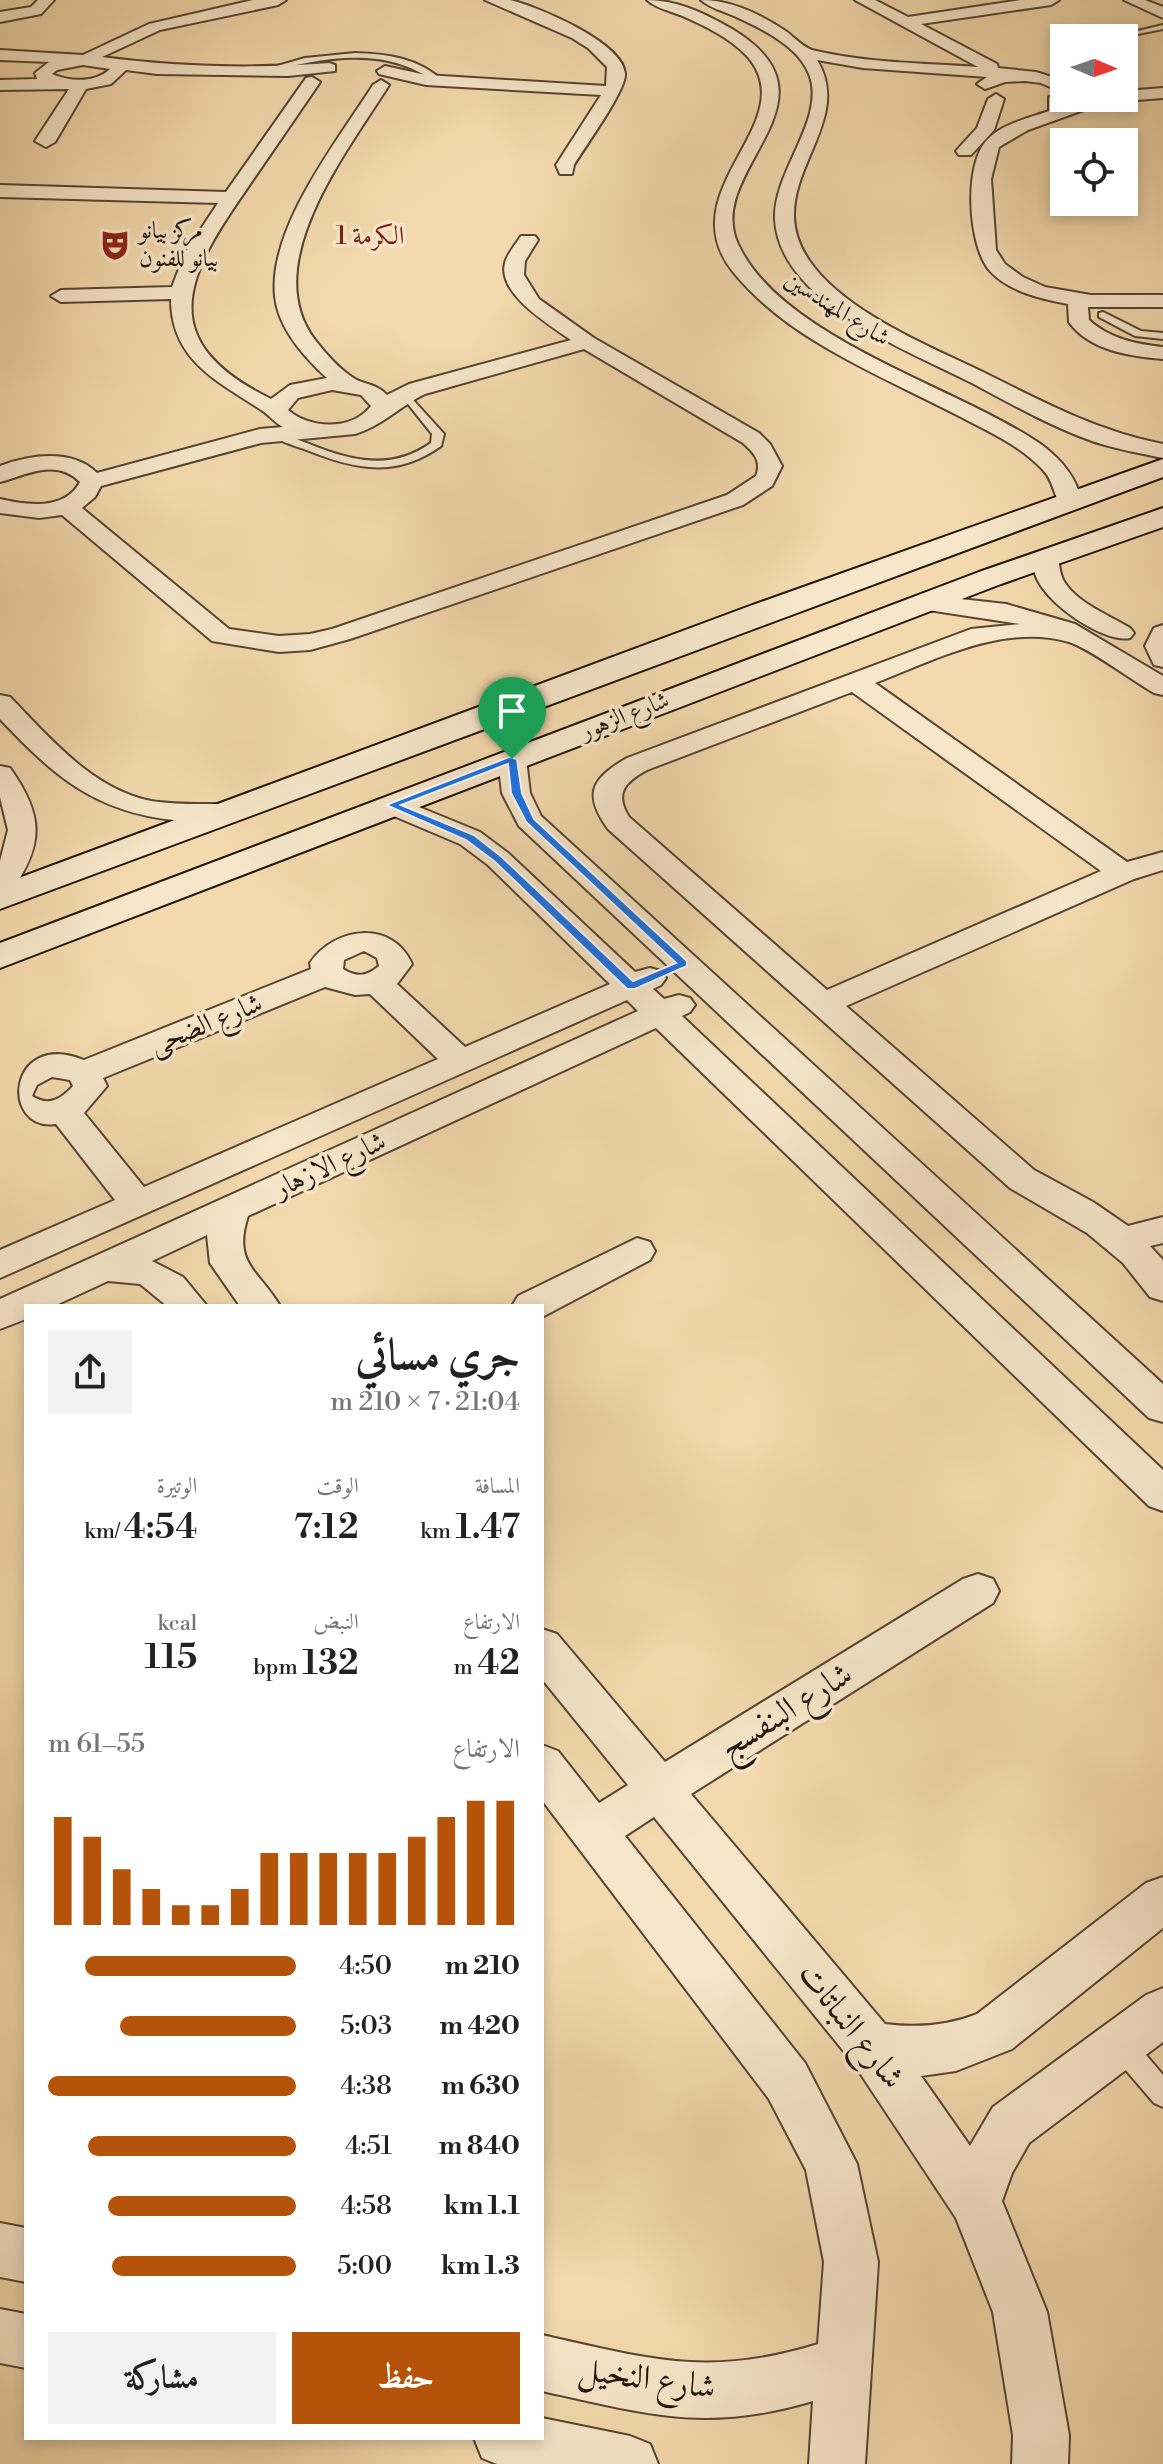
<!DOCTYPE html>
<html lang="ar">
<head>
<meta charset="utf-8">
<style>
  :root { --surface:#fff; --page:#f2f2f2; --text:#222; --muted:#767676; --accent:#b45309 }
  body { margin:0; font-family:"Libre Bodoni",Amiri,serif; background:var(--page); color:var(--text); direction:rtl; height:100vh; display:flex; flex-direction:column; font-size:30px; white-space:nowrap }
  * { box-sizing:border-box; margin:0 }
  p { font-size:26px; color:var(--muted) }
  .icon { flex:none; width:44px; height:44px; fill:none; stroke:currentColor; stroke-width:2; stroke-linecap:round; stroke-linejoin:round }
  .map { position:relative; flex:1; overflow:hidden; direction:ltr }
  .details { position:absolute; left:24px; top:1304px; width:520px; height:1136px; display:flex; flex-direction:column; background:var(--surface); border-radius:0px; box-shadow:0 4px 12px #0003; direction:rtl }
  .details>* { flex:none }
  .needle { width:52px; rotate:92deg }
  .tools { position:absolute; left:1050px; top:24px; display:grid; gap:16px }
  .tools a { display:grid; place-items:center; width:88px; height:88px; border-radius:0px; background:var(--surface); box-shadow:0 4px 12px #0003; font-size:40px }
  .pin { position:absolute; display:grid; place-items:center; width:68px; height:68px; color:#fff; margin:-82px -34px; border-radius:50% 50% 50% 0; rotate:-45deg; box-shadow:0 0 8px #0007 }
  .pin .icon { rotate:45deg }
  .round { display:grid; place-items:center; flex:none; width:84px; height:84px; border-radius:0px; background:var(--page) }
  .headline { display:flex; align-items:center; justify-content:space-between; height:136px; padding:0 24px }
  h1 { font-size:44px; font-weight:600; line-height:60px }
  .stats { display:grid; grid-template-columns:repeat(3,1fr); gap:12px; height:136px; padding:8px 24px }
  .stats div { display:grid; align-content:center }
  .stats b { font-size:34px; font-weight:600 }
  .stats small { font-size:22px; font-weight:400 }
  .stats p { font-size:22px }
  .chart { height:224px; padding:16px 24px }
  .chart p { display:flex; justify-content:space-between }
  .chart svg { width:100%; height:144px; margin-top:8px; stroke:var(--accent); stroke-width:6 }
  .button { display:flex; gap:16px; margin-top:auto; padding:16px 24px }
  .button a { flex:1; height:92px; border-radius:0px; background:var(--accent); color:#fff; font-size:32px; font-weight:600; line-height:92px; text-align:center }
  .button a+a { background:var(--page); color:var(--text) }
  ul { padding:0 24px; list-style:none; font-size:26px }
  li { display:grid; grid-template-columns:128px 96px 1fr; align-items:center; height:60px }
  li i { height:20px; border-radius:10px; background:var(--accent) }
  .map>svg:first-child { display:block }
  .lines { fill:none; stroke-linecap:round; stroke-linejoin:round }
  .service-casing { stroke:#564634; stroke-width:4 }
  .minor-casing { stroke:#564634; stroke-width:4 }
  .secondary-casing { stroke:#21150c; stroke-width:4 }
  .service { fill:#f7e6ca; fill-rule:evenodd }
  .minor { fill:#f7e6ca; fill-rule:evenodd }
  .secondary { fill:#f7e6ca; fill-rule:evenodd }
  .route { fill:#1a73e8; stroke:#fff; stroke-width:2; fill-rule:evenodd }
  .labels { text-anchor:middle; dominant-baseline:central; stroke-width:7; stroke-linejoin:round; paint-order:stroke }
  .far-poi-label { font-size:24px; fill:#21150c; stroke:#f7e6ca; text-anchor:start }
  .far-street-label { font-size:24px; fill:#21150c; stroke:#f7e6ca }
  .far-quarter-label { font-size:26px; fill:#7a1f14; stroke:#f7e6ca }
  .street-label { font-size:28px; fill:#21150c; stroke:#f7e6ca }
  .near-street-label { font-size:34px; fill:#21150c; stroke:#f7e6ca }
</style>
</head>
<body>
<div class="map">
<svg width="1163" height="2464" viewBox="0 0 1163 2464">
  <rect width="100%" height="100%" fill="#f3d9ad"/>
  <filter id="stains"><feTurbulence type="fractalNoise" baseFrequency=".0025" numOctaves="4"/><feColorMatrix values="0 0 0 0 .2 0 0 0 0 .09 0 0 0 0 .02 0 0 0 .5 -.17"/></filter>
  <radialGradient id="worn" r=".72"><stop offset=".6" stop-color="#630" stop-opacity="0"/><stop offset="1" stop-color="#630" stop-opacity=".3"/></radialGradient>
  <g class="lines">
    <defs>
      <path id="service" d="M1163,25V29L1133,35L1129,33Z
        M355,53C388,54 418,58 443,81L436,83C386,44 320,58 264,73L260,71L305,58Z
        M1103,312L1141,331L1163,333V339L1135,336L1099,317V313Z
        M405,391L444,434L441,446C395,479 353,469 304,449C292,445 279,441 269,434L279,432C331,452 380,479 431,443L432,434L400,394Z
        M1121,2033L1130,2036L1163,2075V2107L1154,2103L1112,2054L1109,2045L1112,2036Z"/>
      <path id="minor" d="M38,0H54L41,14L0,22V12L31,7Z
        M253,0H286L278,5L160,30L102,57C177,67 254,69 329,63L335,65V71L288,76L157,74L126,70L111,84L86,89L55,142L46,147L35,141L69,89L0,90V80L37,79L35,73L49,62L0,60V50L83,55L149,24ZM83,65L110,69C95,83 71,82 52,74L57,70Z
        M485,0C493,0 502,0 510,0C537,6 624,43 625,74C626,91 584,148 574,165L572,174H560L556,165L601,95L426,85L379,74L377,71L385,66L426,75L606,86L607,67L588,48L572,38Z
        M647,0C678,0 706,14 732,29C850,100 703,170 738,244C781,338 955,386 1039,443C1060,458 1076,476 1082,502L1078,507H1062C1053,495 1054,481 1043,470C1020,445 987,431 957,415C880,375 790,341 734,273C666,190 806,123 747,56C729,37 703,25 680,15C669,11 656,8 647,0Z
        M701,0C732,0 762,15 787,32C795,38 803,47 812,50C865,63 923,63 978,67L855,0H875L908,17L1021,0H1059L1051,5L921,24L997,64L998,68L1036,72L1062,80L1064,93L1041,83L1025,81L1005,82L985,89L977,84L987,77L863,68L817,60C850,114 793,161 794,216C795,294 924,343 983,372C1043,402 1097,431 1163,444V458C1139,453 1115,449 1092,441C1050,426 1011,404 972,383C909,351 779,302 775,219C773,171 827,118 809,74C798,45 760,28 734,16C723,11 710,8 701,0Z
        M1124,0H1145L1163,7V18Z
        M312,77L320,82C295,119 269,156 244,193C184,279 155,342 271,399L290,385L327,378C304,357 278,328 275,296C268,228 338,140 373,85L381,80L389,85C348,151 257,264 315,340C326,354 340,370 355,379C366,385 377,384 387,395L409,384L571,340C550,325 497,294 505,263C507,254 516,244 521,236H535L538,240L525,261L524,275L539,299L594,338L759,433L770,444L782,466L772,486L743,505L350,639L310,650L279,652L212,641L62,515L39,518L0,513V499C26,505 65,511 80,482C56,458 27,475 0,482V466C29,455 72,448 97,473L260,429L283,427C275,423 270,416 263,411C219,382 171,361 171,299L61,302L51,296L61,290L172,287L185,253L218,203L0,197V185L226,192L306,78ZM584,349L743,443C754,453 762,461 756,476L727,495L332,629L310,634L279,636L229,629L82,508L95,497L101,486L261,443L355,434C382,426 400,406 425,394ZM332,390L361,395L371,406C352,431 310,429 288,410L298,398Z
        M1163,88V98L1124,101L1117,98L1028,130L999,147L991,179L996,250L1005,264L1023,277L1045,287L1091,295H1163V307H1088L1089,320C1110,339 1136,344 1163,347V359C1130,356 1090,351 1069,322L1068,304C1042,299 1009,292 990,271C968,247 963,163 988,139C1004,123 1029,118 1049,111V97H1061L1065,106L1091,98H1124V91Z
        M996,94L1004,99L994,130L971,155H959L956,151L977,128L988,99Z
        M1046,551L1055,553C1061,562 1058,573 1065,583C1079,604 1109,615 1130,628L1134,633L1130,638C1102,645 1015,586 1037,553Z
        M924,595L1006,604L1075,624L1163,676V695L1154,693C1133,681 1089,648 1069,642C1003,623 935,660 875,683L1127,862L1163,852V870L1134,879L846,1006L1034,1170L1093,1202L1128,1226L1163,1217V1243L1150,1246L1163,1260V1301L1150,1297L1123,1263L1087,1233L1010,1188L608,829C583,794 591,779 627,758L971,629L1020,624L915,608L911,603L915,598ZM852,692L1101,871L827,990L629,817C614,793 625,782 647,770Z
        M1163,625V667L1154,665L1145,646L1154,628Z
        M0,695L10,697C50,738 92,789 151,801C176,805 201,804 225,804L235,807L239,813L235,819C216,824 193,823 173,820C93,811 53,775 0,719Z
        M512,751L522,753L526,759L530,793L541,816L1163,1384V1422L1149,1418L519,826L502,793L498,759L502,753Z
        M0,766L10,768C44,816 44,844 11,892L0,895V861L8,830L0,797Z
        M392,796L480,832L508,853L635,972L650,968L661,971L666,978L661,985L653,989L664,999L679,995L690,998L695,1005L690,1012L682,1016L1163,1470V1511L1149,1506L656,1028L248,1216C232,1264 259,1270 280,1306H240L210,1263L207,1235L152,1261L183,1277L207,1306H167L140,1284L108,1281L54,1306H26V1319L0,1329V1299L638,1011L627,1000L0,1278V1250L115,1200L56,1124C0,1132 7,1029 84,1060L311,969L310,963C334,927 392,919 412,964L397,984L465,1047L610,984L488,865L460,844L382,811L378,805L382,799ZM364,951L377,958L379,966C367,976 357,978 343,969L344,960ZM325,987L355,995L370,994L438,1059L144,1187L84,1113L107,1086L103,1078ZM52,1077L70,1080L73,1086C61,1099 49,1107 32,1096L37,1085Z
        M637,1238L650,1242L655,1251L650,1260L544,1316L542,1306H512L518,1296Z
        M978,1574L993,1579L999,1591L993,1603L691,1794L885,2024C917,2028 946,2026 977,2014L1146,1883L1163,1877V1928L1012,2049L956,2071L921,2076L970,2146L993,2107L1146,1995L1163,1988V2042L1029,2143L1012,2173L1002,2201L1047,2312L1069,2435L1068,2464H1012L1013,2435L993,2312L956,2218L854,2064L654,1817L625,1836L805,2063L857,2164L878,2262L865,2464H809L813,2401C706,2433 647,2414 542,2391V2335C649,2359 709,2378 818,2344L824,2262L806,2170L769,2099L542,1800V1745L558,1751L599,1803L628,1785L542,1679V1629L557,1634L665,1762L963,1579Z
        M0,2223L26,2228V2282L0,2277Z
        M0,2309L26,2314V2368L0,2363Z
        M542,2418L630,2436L650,2444L658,2464H497L482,2458L474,2438H542Z"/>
      <path id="secondary" d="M1163,459V477L0,909V885L747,607Z
        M1163,508V527L1001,584L0,968V943L979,572Z"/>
    </defs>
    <use href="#service" class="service-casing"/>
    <use href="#minor" class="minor-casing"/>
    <use href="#secondary" class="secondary-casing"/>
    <use href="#service" class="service"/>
    <use href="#minor" class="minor"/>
    <use href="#secondary" class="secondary"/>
  </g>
  <path class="route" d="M509,757L517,759L522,793L534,819L687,961V966L635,989H627L494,861L466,840L386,805ZM508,764L511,793L526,822L676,963L633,981L502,857L474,835L401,805Z"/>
  <defs>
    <symbol id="theatre-bare" viewBox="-9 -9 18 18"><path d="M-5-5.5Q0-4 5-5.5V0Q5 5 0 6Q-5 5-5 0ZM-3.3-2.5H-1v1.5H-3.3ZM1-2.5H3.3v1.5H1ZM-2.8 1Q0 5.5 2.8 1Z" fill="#8f2418" stroke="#f7e6ca" stroke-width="2.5" paint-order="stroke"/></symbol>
  </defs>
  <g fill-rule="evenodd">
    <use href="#theatre-bare" x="93" y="223" width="44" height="44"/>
  </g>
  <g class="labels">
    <g class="far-poi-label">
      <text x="139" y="231">مركز بيانو<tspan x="139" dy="28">بيانو للفنون</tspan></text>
    </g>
    <g class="far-street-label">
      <text transform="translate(837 309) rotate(32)">شارع المهندسين</text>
      <text transform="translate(625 716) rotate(-21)">شارع الزهور</text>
    </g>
    <g class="far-quarter-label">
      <text x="370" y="236">الكرمة 1</text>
    </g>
    <g class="street-label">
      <text transform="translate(206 1024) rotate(-22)">شارع الضحى</text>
      <text transform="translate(330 1165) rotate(-25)">شارع الازهار</text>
    </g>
    <g class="near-street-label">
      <text transform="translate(786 1711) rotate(-32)">شارع البنفسج</text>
      <text transform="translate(851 2026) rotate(52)">شارع النباتات</text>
      <text transform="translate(647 2379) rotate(8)">شارع النخيل</text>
    </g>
  </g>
  <rect width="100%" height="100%" filter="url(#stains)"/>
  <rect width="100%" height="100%" fill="url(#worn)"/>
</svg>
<div class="tools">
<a><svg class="needle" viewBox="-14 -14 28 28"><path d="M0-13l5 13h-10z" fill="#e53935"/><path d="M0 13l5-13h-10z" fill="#767676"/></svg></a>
<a><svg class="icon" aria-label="locate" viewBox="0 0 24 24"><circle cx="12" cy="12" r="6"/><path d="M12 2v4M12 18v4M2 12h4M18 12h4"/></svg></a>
</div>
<div class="pin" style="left:512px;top:759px;background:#1e9e55"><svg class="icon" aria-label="arrive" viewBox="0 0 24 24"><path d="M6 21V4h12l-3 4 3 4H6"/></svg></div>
<section class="details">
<div class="headline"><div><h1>جري مسائي</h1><p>21:04 · 7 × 210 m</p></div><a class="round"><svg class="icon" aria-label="share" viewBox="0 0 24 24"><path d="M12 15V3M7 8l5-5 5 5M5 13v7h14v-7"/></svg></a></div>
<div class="stats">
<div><p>المسافة</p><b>1.47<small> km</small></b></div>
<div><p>الوقت</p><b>7:12</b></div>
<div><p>الوتيرة</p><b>4:54<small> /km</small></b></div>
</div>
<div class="stats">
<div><p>الارتفاع</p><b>42<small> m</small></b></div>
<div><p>النبض</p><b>132<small> bpm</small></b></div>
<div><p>kcal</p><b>115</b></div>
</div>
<div class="chart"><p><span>الارتفاع</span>55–61 m</p>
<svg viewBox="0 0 160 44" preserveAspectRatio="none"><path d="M5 44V11M15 44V17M25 44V27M35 44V33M45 44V38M55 44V38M65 44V33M75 44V22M85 44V22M95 44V22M105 44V22M115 44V22M125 44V17M135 44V11M145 44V6M155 44V6"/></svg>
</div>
<ul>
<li><b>210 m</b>4:50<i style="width:85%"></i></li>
<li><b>420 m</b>5:03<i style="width:71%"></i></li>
<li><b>630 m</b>4:38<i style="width:100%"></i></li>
<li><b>840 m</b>4:51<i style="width:84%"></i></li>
<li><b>1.1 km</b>4:58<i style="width:76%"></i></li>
<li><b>1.3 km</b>5:00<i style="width:74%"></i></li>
</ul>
<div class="button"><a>حفظ</a><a>مشاركة</a></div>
</section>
</div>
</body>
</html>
